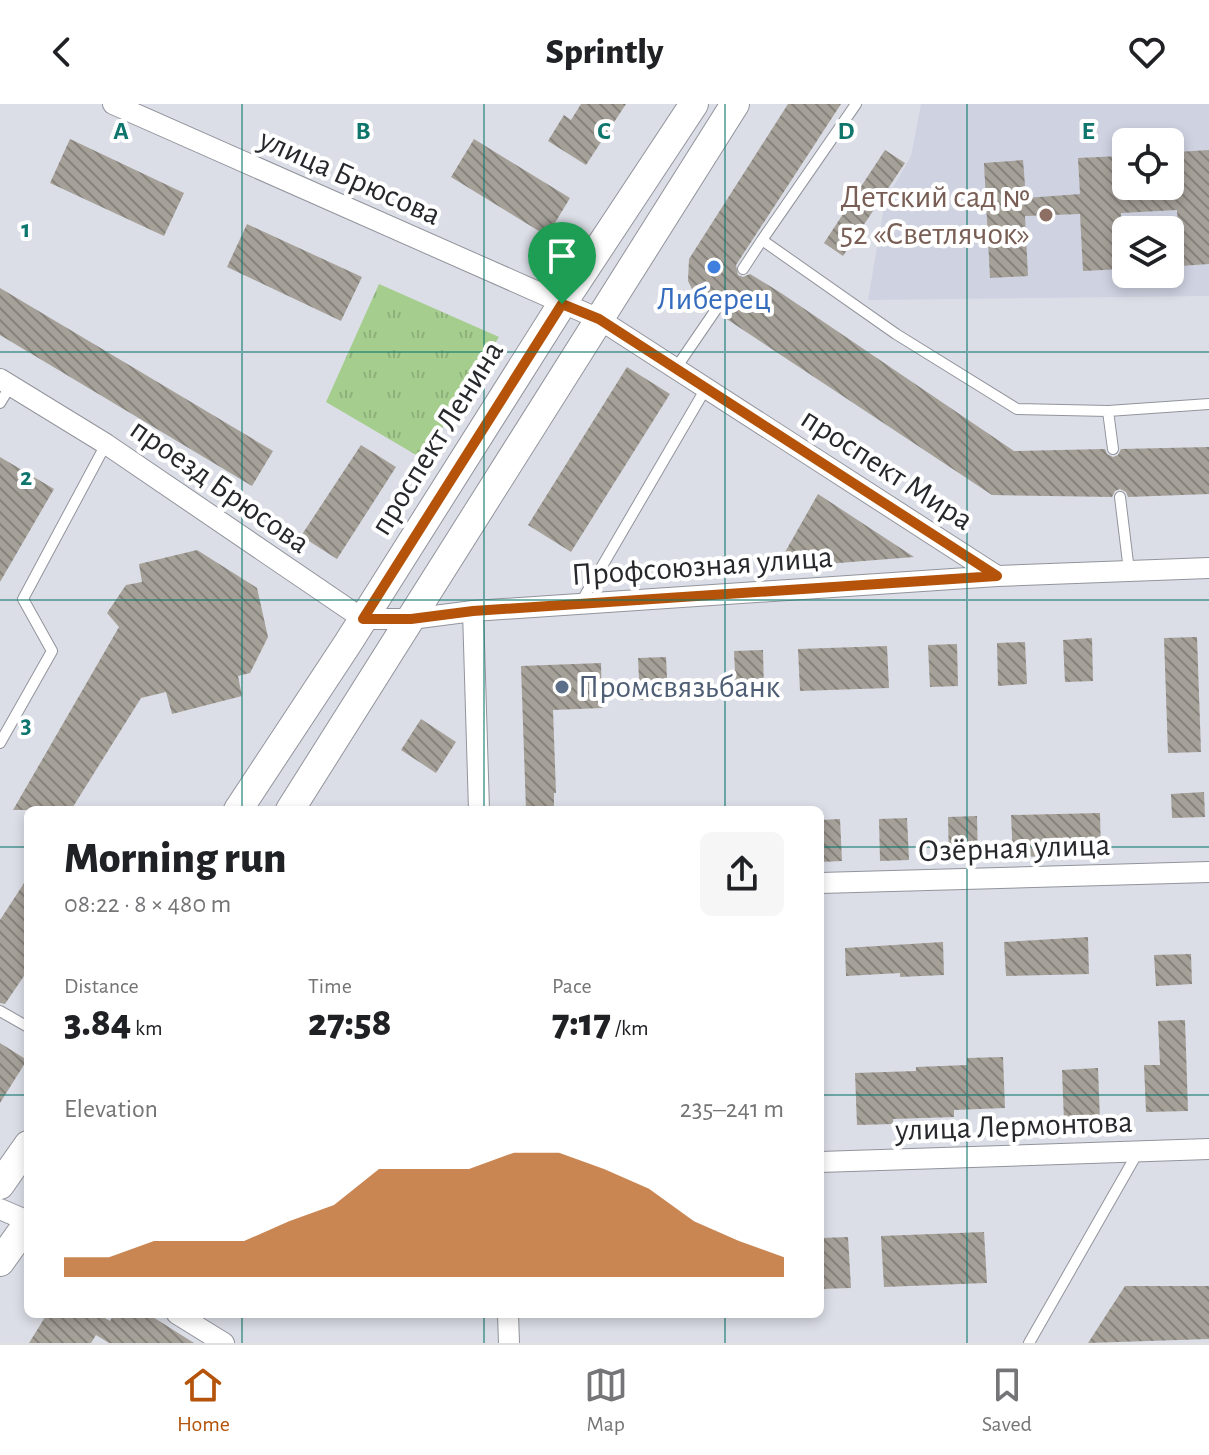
<!DOCTYPE html>
<html lang="en">
<head>
<meta charset="utf-8">
<style>
  :root { --surface:#fff; --page:#f6f6f6; --text:#202124; --muted:#757577; --line:#e0e0e0; --accent:#b45309 }
  body { margin:0; font-family:"Alegreya Sans",sans-serif; background:var(--page); color:var(--text); height:100vh; display:flex; flex-direction:column; font-size:30px; white-space:nowrap }
  * { box-sizing:border-box; margin:0 }
  p { font-size:26px; color:var(--muted) }
  .icon { flex:none; width:44px; height:44px; fill:none; stroke:currentColor; stroke-width:2; stroke-linecap:round; stroke-linejoin:round }
  .map { position:relative; flex:1; overflow:hidden }
  .side { position:absolute; left:24px; top:702px; width:800px; height:512px; display:flex; flex-direction:column; background:var(--surface); border-radius:12px; box-shadow:0 4px 12px #0003 }
  .side>* { flex:none }
  .fabs { position:absolute; left:1112px; top:24px; display:grid; gap:16px }
  .fabs a { display:grid; place-items:center; width:72px; height:72px; border-radius:12px; background:var(--surface); box-shadow:0 4px 12px #0003; font-size:40px }
  .pin { position:absolute; display:grid; place-items:center; width:68px; height:68px; color:#fff; margin:-82px -34px; border-radius:50% 50% 50% 0; rotate:-45deg; box-shadow:0 0 8px #0007 }
  .pin .icon { rotate:45deg }
  .round { display:grid; place-items:center; flex:none; width:84px; height:84px; border-radius:12px; background:var(--page) }
  .headline { display:flex; align-items:center; justify-content:space-between; height:136px; padding:0 40px }
  h1 { font-size:44px; font-weight:800; line-height:60px }
  .figures { display:grid; grid-template-columns:repeat(3,1fr); gap:12px; height:136px; padding:8px 40px }
  .figures div { display:grid; align-content:center }
  .figures b { font-size:40px; font-weight:800 }
  .figures small { font-size:22px; font-weight:400 }
  .figures p { font-size:22px }
  .chart { height:224px; padding:16px 40px }
  .chart p { display:flex; justify-content:space-between }
  .chart svg { width:100%; height:144px; margin-top:8px; fill:var(--accent); opacity:.7 }
  header { display:flex; justify-content:space-between; align-items:center; height:104px; padding:0 40px; background:var(--surface); font-size:36px; font-weight:800 }
  .tabs { display:flex; justify-content:space-around; align-items:center; height:112px; border-top:2px solid var(--line); background:var(--surface); font-size:22px; color:var(--muted) }
  .tabs a { display:grid; justify-items:center; gap:4px }
  .tabs .on { color:var(--accent) }
  .map>svg:first-child { display:block }
  .built { fill:#cfd2e1; fill-rule:evenodd }
  .park { fill:url(#park-tufts) }
  .building { fill:url(#building-back-hatch) }
  .lines { fill:none; stroke-linecap:round; stroke-linejoin:round }
  .lane-casing { stroke:#92949c; stroke-width:12 }
  .street-casing { stroke:#92949c; stroke-width:22 }
  .secondary-casing { stroke:#92949c; stroke-width:30 }
  .lane { stroke:#fff; stroke-width:10 }
  .street { stroke:#fff; stroke-width:20 }
  .secondary { stroke:#fff; stroke-width:28 }
  .route-casing { stroke:#fff; stroke-width:16 }
  .route { stroke:#b45309; stroke-width:10 }
  .grid { fill:none; stroke:#0f766e; stroke-width:2; stroke-opacity:0.55 }
  .education-dot { fill:#8d6e63; stroke:#fff; stroke-width:3 }
  .shop-dot { fill:#3f7fe0; stroke:#fff; stroke-width:3 }
  .service-dot { fill:#5c6f8a; stroke:#fff; stroke-width:3 }
  .labels { text-anchor:middle; dominant-baseline:central; stroke-width:8; stroke-linejoin:round; paint-order:stroke }
  .street-label { font-size:32px; fill:#27282b; stroke:#fff }
  .education-label { font-size:32px; fill:#785e54; stroke:#fff; text-anchor:end }
  .shop-label { font-size:32px; fill:#366cbe; stroke:#fff }
  .service-label { font-size:32px; fill:#4e5e75; stroke:#fff; text-anchor:start }
  .grid-label { font-size:26px; text-anchor:middle; font-weight:bold; fill:#0f766e; stroke:#fff; stroke-width:8; stroke-linejoin:round; paint-order:stroke }
</style>
</head>
<body>
<header><svg class="icon" aria-label="back" viewBox="0 0 24 24"><path d="M15 5l-7 7 7 7"/></svg>Sprintly<svg class="icon" aria-label="heart" viewBox="0 0 24 24"><path d="M12 20l-8-8c-3-5 5-10 8-4 3-6 11-1 8 4z"/></svg></header>
<div class="map">
<svg width="1209" height="1239" viewBox="0 0 1209 1239">
  <defs>
    <pattern id="park-tufts" width="24" height="20" patternUnits="userSpaceOnUse" patternTransform="scale(2)"><rect width="24" height="20" fill="#a5cd8e"/><path d="M3 7l-1-3M5 7V3M7 7l1-3M15 17l-1-3M17 17v-4M19 17l1-3" fill="none" stroke="#8eb07b"/></pattern>
    <pattern id="building-back-hatch" width="6" height="6" patternUnits="userSpaceOnUse" patternTransform="scale(2)"><rect width="6" height="6" fill="#a5a098"/><path d="M-1 5l2 2M0 0l6 6M5-1l2 2" fill="none" stroke="#86827c"/></pattern>
  </defs>
  <rect width="100%" height="100%" fill="#dcdee7"/>
  <path class="built" d="M921,0H1209V192L868,196L885,97L911,52ZM1126,38H1170V82H1126ZM1126,126H1170V170H1126Z"/>
  <path class="park" d="M379,180L499,233L423,355L326,298Z"/>
  <path class="building" d="M581,0H626L586,61L548,37L564,11L571,16Z
    M788,0H841L736,161L738,171L743,173L750,170L781,189L1014,347L1105,345L1107,350L1113,353L1118,351L1121,345L1209,343V390L1128,393L1126,388L1120,385L1115,387L1112,393L992,391L722,212V204L719,200L708,202L696,193L688,177L689,155Z
    M70,35L184,89L164,132L50,79Z
    M474,35L570,94L547,132L451,73Z
    M885,46L905,59L843,152L824,139Z
    M1209,46V160L1180,162L1177,106L1121,109L1124,165L1083,167L1080,110L1025,112L1028,172L990,174L984,59L1023,56L1026,94L1080,90L1078,54L1121,52L1123,86L1179,83L1177,48Z
    M247,120L362,173L341,217L227,163Z
    M0,184L273,347L252,382L0,231Z
    M627,263L670,290L571,448L528,421Z
    M361,341L396,363L337,455L301,432Z
    M0,353L54,385L0,478Z
    M818,390L914,453L776,464Z
    M197,446L257,484L268,533L250,569L238,572L242,592L172,610L166,588L141,594L71,706H13L119,523L107,509L126,481L142,478L139,460Z
    M1197,533L1201,648L1168,649L1164,534Z
    M1092,534L1093,577L1065,578L1063,536Z
    M1025,538L1027,580L998,582L997,539Z
    M957,540L958,582L930,583L928,541Z
    M887,542L889,584L800,587L798,545Z
    M763,546L764,588L736,589L734,547Z
    M666,553L668,595L640,596L638,554Z
    M601,559L602,604L553,606L556,689H554V706H526L521,562Z
    M421,615L456,638L436,669L401,646Z
    M1204,688L1205,713L1172,714L1171,690Z
    M1100,709L1101,751L1013,753L1011,711Z
    M977,712L978,754L949,755L948,713Z
    M907,714L909,756L880,757L879,715Z
    M840,715L842,757L820,758V716Z
    M28,773V866L5,900L0,899V816Z
    M1088,833L1089,870L1006,872L1004,838Z
    M943,838L944,871L900,873V869L846,872L845,844Z
    M1191,850L1192,880L1156,882L1154,851Z
    M1185,916L1188,1007L1146,1008L1144,961H1160L1158,917Z
    M0,939L27,956L0,999Z
    M1003,953L1005,1004L954,1006V1013L893,1015V1020L857,1021L855,969L916,967V963L967,961V954Z
    M1098,964L1100,1016L1064,1017L1062,966Z
    M984,1128L987,1179L884,1183L881,1132Z
    M848,1133L851,1184L820,1185V1134Z
    M1125,1182H1209V1235L1088,1239Z
    M47,1210H98L110,1217L114,1210H148L194,1239H109L96,1231L91,1239H29Z"/>
  <g class="lines">
    <defs>
      <path id="lane" d="M856,0L762,136L896,230L1017,305L1108,307L1209,300
        M743,165L762,136
        M676,264L715,207
        M0,299L11,281
        M1108,307L1113,345
        M1120,393L1129,467
        M580,500L706,284
        M0,639L52,547L23,495L106,340
        M0,907L28,923
        M1029,1239L1138,1048"/>
      <path id="street" d="M113,0L599,215L997,472
        M0,275L106,340L363,515H411L473,507L997,472L1209,464
        M473,507L479,706
        M820,779L1209,768
        M820,1058L1209,1045
        M0,1105L28,1117
        M177,1210L224,1239
        M508,1210L509,1239"/>
      <path id="secondary" d="M238,706L348,539L562,200L694,0
        M290,706L735,0
        M0,1081L28,1041
        M0,1158L28,1119"/>
    </defs>
    <use href="#lane" class="lane-casing"/>
    <use href="#street" class="street-casing"/>
    <use href="#secondary" class="secondary-casing"/>
    <use href="#lane" class="lane"/>
    <use href="#street" class="street"/>
    <use href="#secondary" class="secondary"/>
  </g>
  <g class="lines">
    <defs>
      <path id="route" d="M562,200L599,215L997,472L473,507L411,515H363Z"/>
    </defs>
    <use href="#route" class="route-casing"/>
    <use href="#route" class="route"/>
  </g>
  <path class="grid" d="M242,0V706M484,0V706M725,0V706M967,0V1239M0,248H1209M0,496H1209M0,743H28M820,743H1209M0,991H28M820,991H1209M242,1210V1239M484,1210V1239M725,1210V1239"/>
  <circle class="education-dot" cx="1046" cy="111" r="8"/>
  <circle class="shop-dot" cx="714" cy="163" r="8"/>
  <circle class="service-dot" cx="562" cy="583" r="8"/>
  <g class="labels">
    <g class="street-label">
      <text transform="translate(350 73) rotate(24)">улица Брюсова</text>
      <text transform="translate(437 334) rotate(-58)">проспект Ленина</text>
      <text transform="translate(887 365) rotate(33)">проспект Мира</text>
      <text transform="translate(220 382) rotate(35)">проезд Брюсова</text>
      <text transform="translate(702 462) rotate(-4)">Профсоюзная улица</text>
      <text transform="translate(1014 744) rotate(-2)">Озёрная улица</text>
      <text transform="translate(1014 1022) rotate(-2)">улица Лермонтова</text>
    </g>
    <g class="education-label">
      <text x="1030" y="93">Детский сад №<tspan x="1030" dy="37">52 «Светлячок»</tspan></text>
    </g>
    <g class="shop-label">
      <text x="714" y="195">Либерец</text>
    </g>
    <g class="service-label">
      <text x="578" y="583">Промсвязьбанк</text>
    </g>
  </g>
  <g class="grid-label">
    <text x="121" y="35">A</text>
    <text x="363" y="35">B</text>
    <text x="604" y="35">C</text>
    <text x="846" y="35">D</text>
    <text x="1088" y="35">E</text>
    <text x="26" y="133">1</text>
    <text x="26" y="381">2</text>
    <text x="26" y="629">3</text>
  </g>
</svg>
<div class="fabs">
<a><svg class="icon" aria-label="locate" viewBox="0 0 24 24"><circle cx="12" cy="12" r="6"/><path d="M12 2v4M12 18v4M2 12h4M18 12h4"/></svg></a>
<a><svg class="icon" aria-label="layers" viewBox="0 0 24 24"><path d="M12 4l9 5-9 5-9-5zM3 14l9 5 9-5"/></svg></a>
</div>
<div class="pin" style="left:562px;top:200px;background:#1e9e55"><svg class="icon" aria-label="arrive" viewBox="0 0 24 24"><path d="M6 21V4h12l-3 4 3 4H6"/></svg></div>
<section class="side">
<div class="headline"><div><h1>Morning run</h1><p>08:22 · 8 × 480 m</p></div><a class="round"><svg class="icon" aria-label="share" viewBox="0 0 24 24"><path d="M12 15V3M7 8l5-5 5 5M5 13v7h14v-7"/></svg></a></div>
<div class="figures">
<div><p>Distance</p><b>3.84<small> km</small></b></div>
<div><p>Time</p><b>27:58</b></div>
<div><p>Pace</p><b>7:17<small> /km</small></b></div>
</div>
<div class="chart"><p><span>Elevation</span>235–241 m</p>
<svg viewBox="0 0 160 44" preserveAspectRatio="none"><path d="M0 44V38L10 38L20 33L30 33L40 33L50 27L60 22L70 11L80 11L90 11L100 6L110 6L120 11L130 17L140 27L150 33L160 38V44z"/></svg>
</div>
</section>
</div>
<nav class="tabs">
<a class="on"><svg class="icon" aria-label="home" viewBox="0 0 24 24"><path d="M3 11l9-7 9 7M6 9v11h12V9"/></svg>Home</a>
<a><svg class="icon" aria-label="map" viewBox="0 0 24 24"><path d="M3 6l6-2 6 2 6-2v14l-6 2-6-2-6 2zM9 4v14M15 6v14"/></svg>Map</a>
<a><svg class="icon" aria-label="saved" viewBox="0 0 24 24"><path d="M7 4h10v16l-5-4-5 4z"/></svg>Saved</a>
</nav>
</body>
</html>
